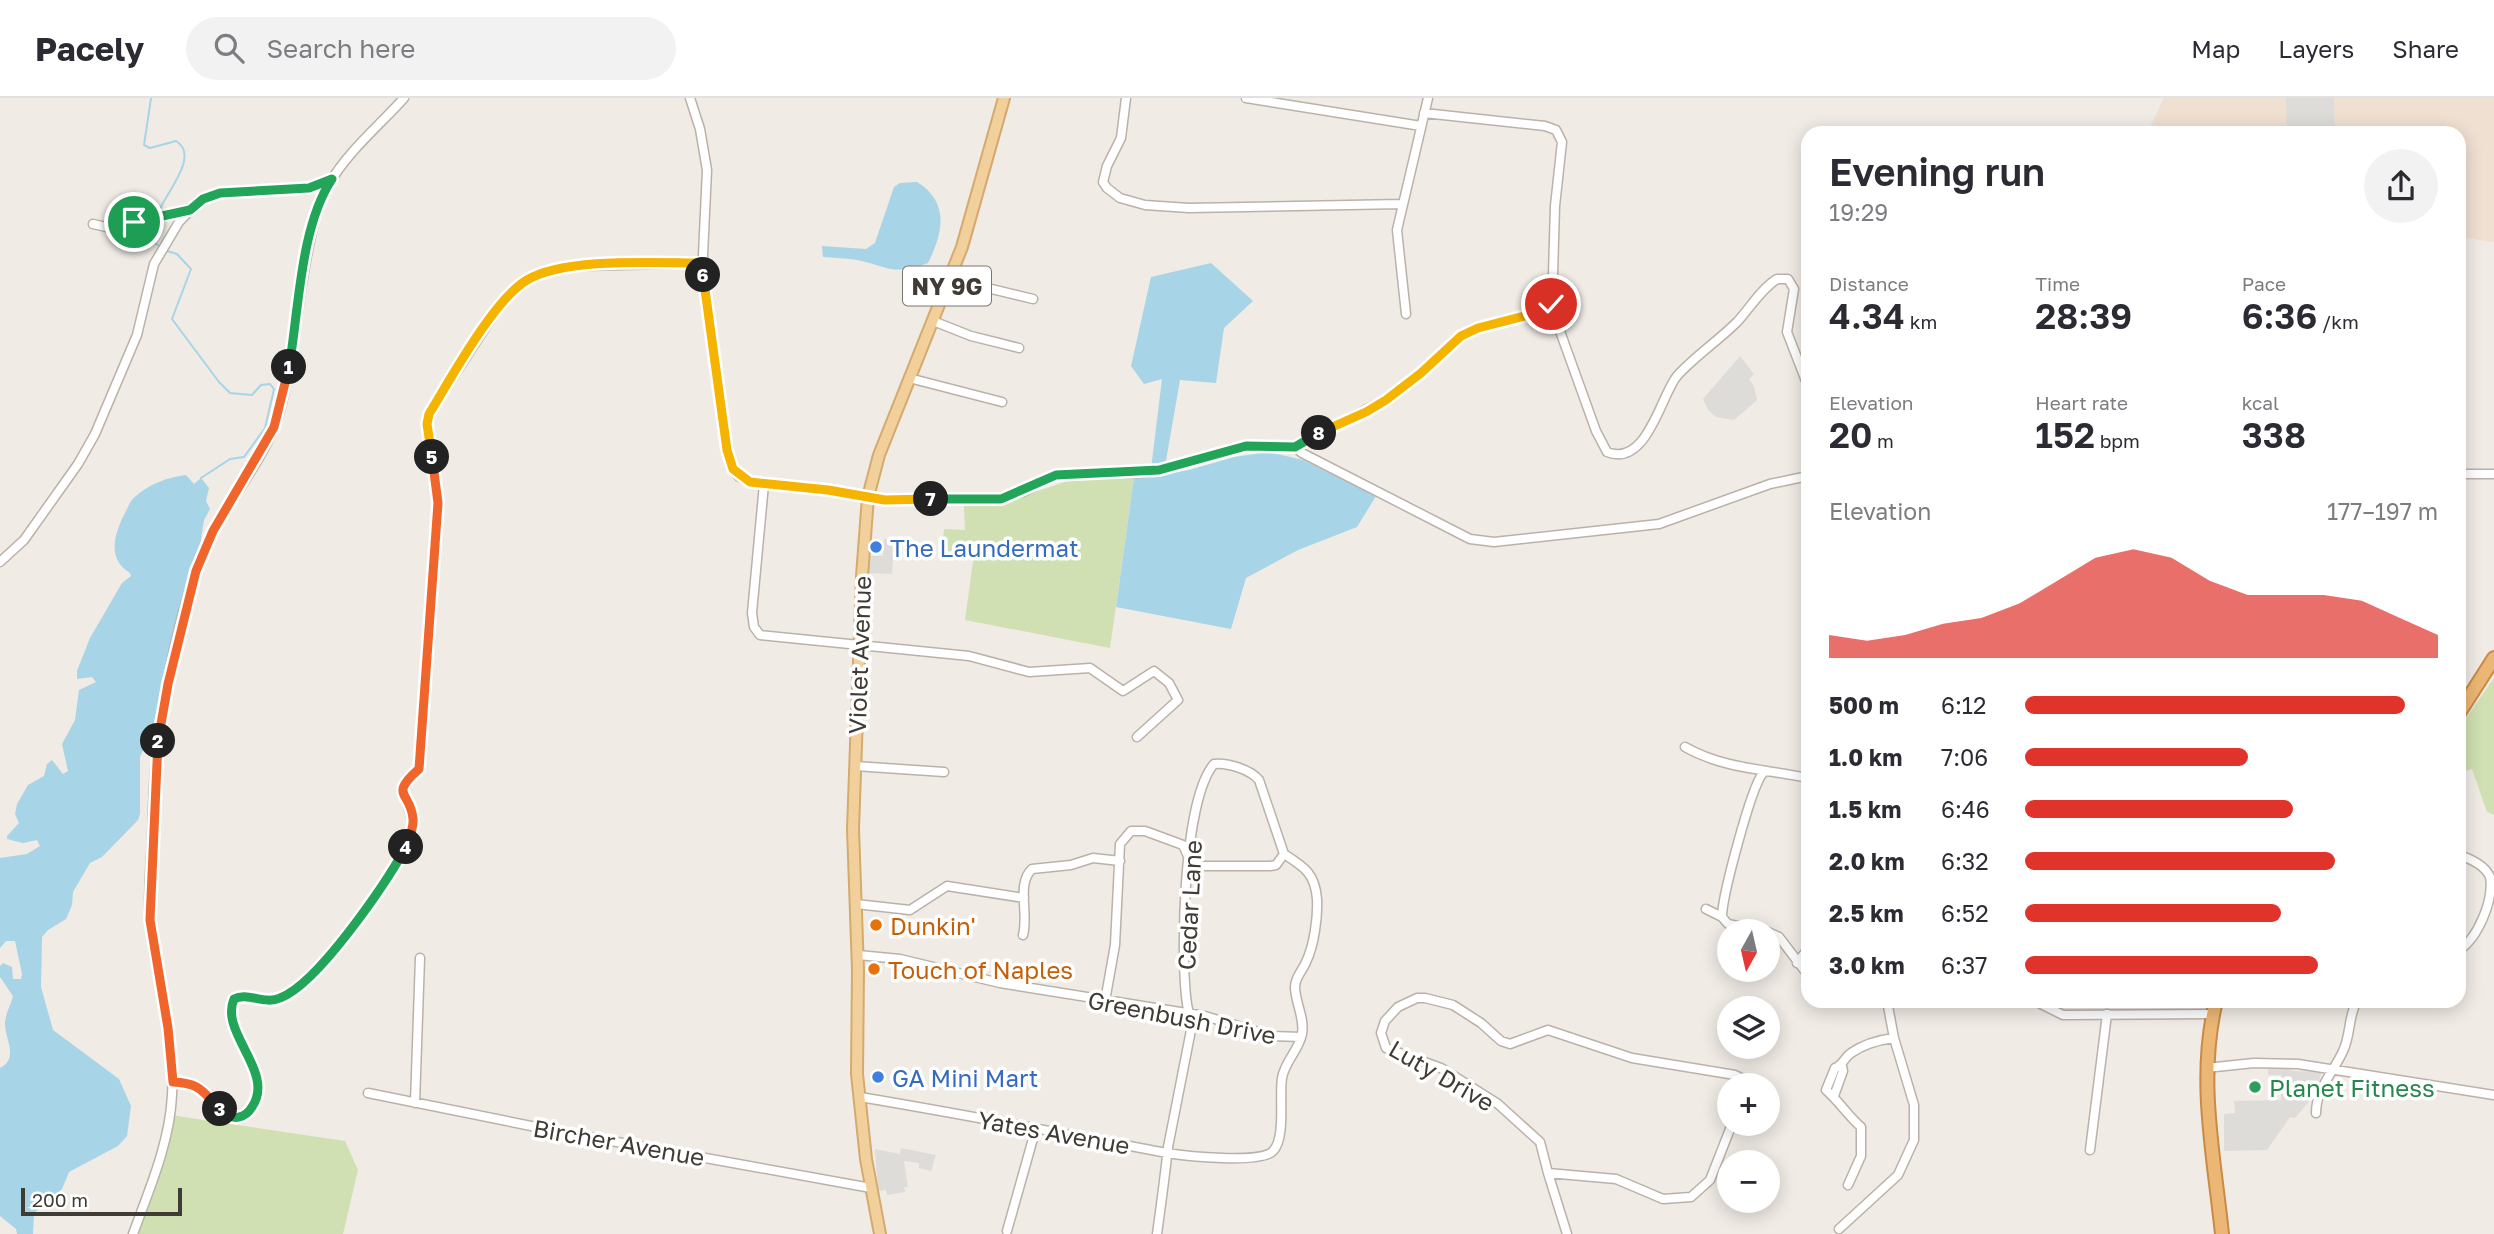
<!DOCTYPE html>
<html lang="en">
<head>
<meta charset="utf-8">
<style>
  :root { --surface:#fff; --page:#f2f2f3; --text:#2b2b33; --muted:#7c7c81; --line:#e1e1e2; --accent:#e0332c }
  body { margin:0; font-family:"Golos Text",sans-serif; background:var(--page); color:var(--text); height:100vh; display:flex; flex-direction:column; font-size:26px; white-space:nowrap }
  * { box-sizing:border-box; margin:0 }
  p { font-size:23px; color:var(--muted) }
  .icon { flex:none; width:38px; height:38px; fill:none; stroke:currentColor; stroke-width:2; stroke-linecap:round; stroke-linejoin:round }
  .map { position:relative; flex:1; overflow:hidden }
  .sheet { position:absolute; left:1801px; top:28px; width:665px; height:882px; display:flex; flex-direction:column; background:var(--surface); border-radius:21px; box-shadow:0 4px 18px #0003 }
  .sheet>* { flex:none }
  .needle { width:46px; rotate:188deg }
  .buttons { position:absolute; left:1717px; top:821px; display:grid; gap:14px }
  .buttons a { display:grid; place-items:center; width:63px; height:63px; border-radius:50%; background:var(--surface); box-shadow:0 4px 18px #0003; font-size:35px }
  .scale { position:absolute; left:21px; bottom:18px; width:161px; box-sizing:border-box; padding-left:7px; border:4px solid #413b35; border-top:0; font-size:19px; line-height:24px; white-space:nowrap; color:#413b35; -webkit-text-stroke:5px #fff; paint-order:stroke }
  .pin { position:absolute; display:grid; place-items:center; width:60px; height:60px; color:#fff; margin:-30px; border:4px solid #fff; border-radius:50%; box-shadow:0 2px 7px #0007 }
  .km { position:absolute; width:35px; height:35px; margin:-18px; border-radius:50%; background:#222; color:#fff; font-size:19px; line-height:35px; text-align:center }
  .round { display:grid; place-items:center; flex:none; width:74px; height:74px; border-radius:37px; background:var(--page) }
  .summary { display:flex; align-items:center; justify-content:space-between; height:119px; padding:0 28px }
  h1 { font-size:38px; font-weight:600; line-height:52px }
  .figures { display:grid; grid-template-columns:repeat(3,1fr); gap:10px; height:119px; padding:7px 28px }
  .figures div { display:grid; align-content:center }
  .figures b { font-size:35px; font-weight:600 }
  .figures small { font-size:19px; font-weight:400 }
  .figures p { font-size:19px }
  .chart { height:196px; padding:14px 28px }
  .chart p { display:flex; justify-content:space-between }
  .chart svg { width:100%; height:126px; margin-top:7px; fill:var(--accent); opacity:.7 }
  ul { padding:0 28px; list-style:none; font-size:23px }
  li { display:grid; grid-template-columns:112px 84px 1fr; align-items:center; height:52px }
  li i { height:18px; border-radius:9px; background:var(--accent) }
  header { display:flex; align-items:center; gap:42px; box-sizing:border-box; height:98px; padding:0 35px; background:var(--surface); border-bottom:2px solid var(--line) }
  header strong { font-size:33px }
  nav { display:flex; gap:38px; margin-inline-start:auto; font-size:24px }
  .search { width:490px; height:63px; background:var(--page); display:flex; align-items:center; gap:18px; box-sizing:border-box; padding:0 24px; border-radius:38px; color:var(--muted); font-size:26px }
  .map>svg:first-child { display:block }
  .commercial { fill:#f0e0d2 }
  .green { fill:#d0e0b2 }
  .parking { fill:#dedcd9 }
  .water { fill:#a7d4e6 }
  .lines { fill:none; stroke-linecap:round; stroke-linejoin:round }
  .stream { stroke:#a7d4e6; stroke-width:2 }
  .minor-casing { stroke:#bab2a9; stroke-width:11 }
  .major-casing { stroke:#d4aa6e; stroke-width:14 }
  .highway-casing { stroke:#c98a45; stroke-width:16 }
  .minor { stroke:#fff; stroke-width:8 }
  .major { stroke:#f2d09c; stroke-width:10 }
  .highway { stroke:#ecb774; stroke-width:12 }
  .split-1-casing { stroke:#fff; stroke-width:14 }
  .split-2-casing { stroke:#fff; stroke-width:14 }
  .split-3-casing { stroke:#fff; stroke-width:14 }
  .split-4-casing { stroke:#fff; stroke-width:14 }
  .split-5-casing { stroke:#fff; stroke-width:14 }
  .split-6-casing { stroke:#fff; stroke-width:14 }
  .split-7-casing { stroke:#fff; stroke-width:14 }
  .split-8-casing { stroke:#fff; stroke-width:14 }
  .split-9-casing { stroke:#fff; stroke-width:14 }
  .split-1 { stroke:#22a559; stroke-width:9 }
  .split-2 { stroke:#f0652b; stroke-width:9 }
  .split-3 { stroke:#f0652b; stroke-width:9 }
  .split-4 { stroke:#22a559; stroke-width:9 }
  .split-5 { stroke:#f0652b; stroke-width:9 }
  .split-6 { stroke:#f5b400; stroke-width:9 }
  .split-7 { stroke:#f5b400; stroke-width:9 }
  .split-8 { stroke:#22a559; stroke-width:9 }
  .split-9 { stroke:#f5b400; stroke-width:9 }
  .shop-dot { fill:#3f7fe0; stroke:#fff; stroke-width:2.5 }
  .food-dot { fill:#e8710a; stroke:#fff; stroke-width:2.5 }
  .leisure-dot { fill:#2e9e5b; stroke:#fff; stroke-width:2.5 }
  .labels { text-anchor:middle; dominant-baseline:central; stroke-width:7; stroke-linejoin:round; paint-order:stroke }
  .shield { fill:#fff; stroke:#7a7672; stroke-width:2 }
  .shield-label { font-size:23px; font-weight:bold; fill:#413b35 }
  .shop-label { font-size:24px; fill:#366cbe; stroke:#fff; text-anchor:start }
  .street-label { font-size:24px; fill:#413b35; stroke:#fff }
  .food-label { font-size:24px; fill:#c56008; stroke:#fff; text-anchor:start }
  .leisure-label { font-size:24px; fill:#27864d; stroke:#fff; text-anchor:start }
</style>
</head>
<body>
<header>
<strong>Pacely</strong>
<div class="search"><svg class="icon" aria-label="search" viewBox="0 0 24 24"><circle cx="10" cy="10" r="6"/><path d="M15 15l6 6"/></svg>Search here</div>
<nav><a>Map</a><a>Layers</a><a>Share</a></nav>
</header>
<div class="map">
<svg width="2494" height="1136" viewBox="0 0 2494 1136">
  <rect width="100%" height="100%" fill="#f0ebe5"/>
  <path class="commercial" d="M2164,0H2494V144L2459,139V35H2147Z"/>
  <path class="green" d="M1134,380L1110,550L965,522L974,456L942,453L944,431L965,432L964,408L1004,405L1073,381Z
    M2494,580V717L2487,714L2472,671L2459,675V630Z
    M170,1017L345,1043L358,1072L343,1136H129Z"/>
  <path class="parking" d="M2286,0H2334L2335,35H2287Z
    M1740,258L1754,276L1749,281L1754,288L1757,302L1734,322L1716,319L1708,312L1703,301Z
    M884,441H894L892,476L867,475L868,458H883Z
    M2268,968L2286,969L2293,973L2322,974L2313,999L2295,1020L2290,1019L2267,1052L2224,1053V1016L2235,1015L2234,1003L2281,1002V977H2268Z
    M901,1050L936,1057L931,1073L919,1070V1065L904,1063L908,1089H904L905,1094L887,1097L886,1092L878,1093L875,1051L900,1056Z"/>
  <path class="water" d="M917,84C950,104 943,135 928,165C890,178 891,169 857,162C846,160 834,160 823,159L822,148L866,151L875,145L894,89L900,85Z
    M1211,165L1253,203L1224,230L1216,285L1180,282L1165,368L1151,371L1162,281L1144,286L1131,268L1151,179Z
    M1269,354L1303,362L1376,398L1357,429L1298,452L1246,480L1231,531L1116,509L1134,380L1189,372L1234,359Z
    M186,377L194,386L201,380L209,390L206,403L210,411L204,422L200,448L178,521L152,633L140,659V716L138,722L102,759L90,765L73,794L72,807L66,821L48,832L42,839L41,889L53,932L119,981L131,1008L127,1038L118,1048L69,1074L62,1091L34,1115L33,1136H17L16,1131L0,1118V970C20,960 4,940 5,924C6,914 11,907 13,898L0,879V868L3,865L12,869L13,881H21L22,876L15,843H6L0,850V760L27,756L40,748L37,742L23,745L7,741V738L19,725L15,716L17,706L28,687L44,678L47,666L52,662L63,676L68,673L62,646L75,622L79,592L96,584L92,579L77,581V573L90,540L122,485L131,478L130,475C107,461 114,437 124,417C128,410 130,402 136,398C149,386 169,379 186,377Z"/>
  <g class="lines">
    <path class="stream" d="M151,0L144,47L150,50L176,43C201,58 164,97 158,115
      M157,121L153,144L159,148
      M167,153L177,156L191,171L172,221L219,284L230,295L252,297L261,287L270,286L274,291L265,330L244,359L230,361L201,380"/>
    <defs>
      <path id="minor" d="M690,0L700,31L707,72L703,157L706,208L730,363L738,378L750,384L828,392L885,402H989L1023,394L1057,377L1141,375L1174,369L1246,348L1295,349L1386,301L1421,275L1461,238L1478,230L1552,211
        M1126,0L1121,40L1107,68L1103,84L1107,90L1120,100L1145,107L1189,110L1401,106
        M1246,0L1421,28
        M1424,15L1545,28L1556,32L1562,44L1555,108L1552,211L1596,333L1607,354C1647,370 1661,297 1677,278C1695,258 1718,243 1737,224C1750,210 1761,191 1777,181H1788L1794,191L1787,234L1808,288
        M93,126L106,129L190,112
        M950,181L1033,201
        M1406,216L1397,132L1428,0
        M933,223L971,238L1019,250
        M909,280L1002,304
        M1295,349L1302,355L1470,441L1494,444L1659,426L1770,386L1808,378
        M2459,376H2494
        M764,386L752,515L754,529L760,537L969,558L1029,574L1090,570L1123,593L1154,573L1169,585L1178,602L1137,639
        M0,464L24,442L78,366L95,336L137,237L154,166L179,124L195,107L212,97L309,90L332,81
        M1685,649C1724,671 1765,671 1808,680
        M855,668L944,674
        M2459,757C2471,761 2485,767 2490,779C2494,802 2478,840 2459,852
        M856,806L910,812L947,788L1024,800
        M1706,811L1722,819L1728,826L1762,833
        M1722,819C1722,799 1751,689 1763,675
        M1768,834L1779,839L1808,877
        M1023,837C1029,815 1016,786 1032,771L1071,767L1093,760L1120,763
        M858,857L900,861L1000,885L1205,918L1271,938L1301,939
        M1797,865L1808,851
        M1105,903L1115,847L1120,746L1131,733H1145L1183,747L1192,767L1196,768H1270L1276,767L1284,756
        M2035,903L2063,917L2213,916
        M2206,970L2254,965L2298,966L2494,997
        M173,984C182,984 191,984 199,989C213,998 225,1030 245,1016C251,1012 256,1005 257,998C265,967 221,930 234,901C248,894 264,907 280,900C314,887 399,773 410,737C419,705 387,698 419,671L438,405L427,325L429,316L502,204L527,181L556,171L584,168L703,165
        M368,995L556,1033L871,1090
        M1834,998L1843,973L1842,968
        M860,999C962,1016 1065,1036 1167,1055C1185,1058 1262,1066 1273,1053C1286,1040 1279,999 1282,980C1285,963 1299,952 1302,936C1305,920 1295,904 1295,889C1295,879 1303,872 1306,864C1314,848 1318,819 1317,801C1315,775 1304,769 1284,756L1259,682C1251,672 1227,664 1214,666C1183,702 1180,858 1187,906C1188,913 1191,920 1192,927L1168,1049C1165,1078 1161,1107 1157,1136
        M415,1005L420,860
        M2316,1015C2316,990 2334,974 2343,953C2351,937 2348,918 2357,903
        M1732,1026L1710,1082L1691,1099L1663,1101L1616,1081L1548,1075L1540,1044L1498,1006L1441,970L1386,950L1381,935L1385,923L1398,909L1417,900H1425L1453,907L1481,925L1501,943L1510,946L1548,932L1632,960L1735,977L1745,982L1747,987
        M2090,1052L2107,916
        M1548,1075L1567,1136
        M1848,1087L1861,1058V1029C1848,1018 1839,1003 1826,992L1835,970C1843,967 1844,960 1851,955C1864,946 1878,942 1894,940
        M1839,1131L1898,1077L1914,1042V1007L1894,940L1887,903
        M1007,1133L1036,1030
        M133,1136C149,1092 170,1044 172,997C175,944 159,893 152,841C147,809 150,777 152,744C153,706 154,668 160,630C168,572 186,483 214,432C235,394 266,358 279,316C295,260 297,200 310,143C314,123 318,104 329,86C348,53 379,28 404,0"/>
      <path id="major" d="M880,1136L866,1061L857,976L858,872L853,731L862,478L868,399L879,357L962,149L1004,0"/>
      <path id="highway" d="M2459,615L2494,560
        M2216,903C2197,981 2214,1058 2222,1136"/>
    </defs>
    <use href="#minor" class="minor-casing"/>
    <use href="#major" class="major-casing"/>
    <use href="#highway" class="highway-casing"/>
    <use href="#minor" class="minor"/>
    <use href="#major" class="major"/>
    <use href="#highway" class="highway"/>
  </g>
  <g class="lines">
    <defs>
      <path id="split-1" d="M134,124L190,112L203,101L220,95L309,90L332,81C300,129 299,212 289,269"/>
      <path id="split-2" d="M158,643L168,586L196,473L213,433L274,329L289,269"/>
      <path id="split-3" d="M158,643L150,822L168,930L173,984C200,985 202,993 220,1011"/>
      <path id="split-4" d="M220,1011C225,1016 231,1021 239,1019C244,1018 249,1014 252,1009C276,974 219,935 234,901C248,894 264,907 280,900C318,886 386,785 406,749"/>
      <path id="split-5" d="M406,749C409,740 414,730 413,721C411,694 388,698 419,671L438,405L432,359"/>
      <path id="split-6" d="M432,359L427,326L429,316C450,282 494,201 527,182C565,159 657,165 703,165V177"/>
      <path id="split-7" d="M703,177L727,352L733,371L750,384L828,392L885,402L931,401"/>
      <path id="split-8" d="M931,401H1001L1056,377L1159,372L1246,348L1295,349L1319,335"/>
      <path id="split-9" d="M1319,335L1366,314L1386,302L1421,275L1461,238L1478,230L1552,211L1551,206"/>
    </defs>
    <use href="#split-1" class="split-1-casing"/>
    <use href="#split-2" class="split-2-casing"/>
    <use href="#split-3" class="split-3-casing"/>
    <use href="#split-4" class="split-4-casing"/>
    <use href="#split-5" class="split-5-casing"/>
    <use href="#split-6" class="split-6-casing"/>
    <use href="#split-7" class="split-7-casing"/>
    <use href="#split-8" class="split-8-casing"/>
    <use href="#split-9" class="split-9-casing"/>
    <use href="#split-1" class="split-1"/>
    <use href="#split-2" class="split-2"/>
    <use href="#split-3" class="split-3"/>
    <use href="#split-4" class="split-4"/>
    <use href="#split-5" class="split-5"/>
    <use href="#split-6" class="split-6"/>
    <use href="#split-7" class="split-7"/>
    <use href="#split-8" class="split-8"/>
    <use href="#split-9" class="split-9"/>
  </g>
  <g class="shop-dot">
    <circle cx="876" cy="449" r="7"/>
    <circle cx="878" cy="979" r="7"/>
  </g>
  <g class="food-dot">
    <circle cx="876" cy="827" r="7"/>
    <circle cx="874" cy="871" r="7"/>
  </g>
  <circle class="leisure-dot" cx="2255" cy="989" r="7"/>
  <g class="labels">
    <rect class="shield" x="903" y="168.5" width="88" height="39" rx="5"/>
    <g class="shield-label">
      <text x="947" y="188">NY 9G</text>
    </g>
    <g class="shop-label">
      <text x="890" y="449">The Laundermat</text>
      <text x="892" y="979">GA Mini Mart</text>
    </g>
    <g class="street-label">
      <text transform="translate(859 557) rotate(-88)">Violet Avenue</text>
      <text transform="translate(1189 807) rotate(-87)">Cedar Lane</text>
      <text transform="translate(1182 919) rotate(11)">Greenbush Drive</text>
      <text transform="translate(1442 977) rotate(30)">Luty Drive</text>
      <text transform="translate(1054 1034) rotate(10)">Yates Avenue</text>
      <text transform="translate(619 1044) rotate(10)">Bircher Avenue</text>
    </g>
    <g class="food-label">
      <text x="890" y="827">Dunkin'</text>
      <text x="888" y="871">Touch of Naples</text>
    </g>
    <g class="leisure-label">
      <text x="2269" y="989">Planet Fitness</text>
    </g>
  </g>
</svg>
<div class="buttons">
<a><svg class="needle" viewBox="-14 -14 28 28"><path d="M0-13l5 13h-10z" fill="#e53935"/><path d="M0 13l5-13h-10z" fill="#7c7c81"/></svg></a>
<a><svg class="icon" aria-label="layers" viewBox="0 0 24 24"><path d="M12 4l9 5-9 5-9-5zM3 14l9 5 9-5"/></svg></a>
<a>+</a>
<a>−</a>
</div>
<div class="scale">200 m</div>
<div class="pin" style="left:134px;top:124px;background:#1e9e55"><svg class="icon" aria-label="arrive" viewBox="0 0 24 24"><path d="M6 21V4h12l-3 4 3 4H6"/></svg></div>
<div class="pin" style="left:1551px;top:206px;background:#d93025"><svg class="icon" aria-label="check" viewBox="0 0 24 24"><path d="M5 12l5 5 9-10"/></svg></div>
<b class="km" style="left:289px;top:269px">1</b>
<b class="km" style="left:158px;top:643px">2</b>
<b class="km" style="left:220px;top:1011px">3</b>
<b class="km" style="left:406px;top:749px">4</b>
<b class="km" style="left:432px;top:359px">5</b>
<b class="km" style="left:703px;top:177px">6</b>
<b class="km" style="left:931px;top:401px">7</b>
<b class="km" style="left:1319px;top:335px">8</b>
<section class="sheet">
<div class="summary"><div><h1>Evening run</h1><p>19:29</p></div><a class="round"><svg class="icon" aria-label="share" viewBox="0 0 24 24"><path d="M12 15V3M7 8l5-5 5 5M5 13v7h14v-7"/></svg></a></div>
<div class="figures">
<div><p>Distance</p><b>4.34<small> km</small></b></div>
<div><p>Time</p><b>28:39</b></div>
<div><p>Pace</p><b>6:36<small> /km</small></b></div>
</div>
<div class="figures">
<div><p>Elevation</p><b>20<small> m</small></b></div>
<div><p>Heart rate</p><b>152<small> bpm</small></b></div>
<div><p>kcal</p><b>338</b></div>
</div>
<div class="chart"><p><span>Elevation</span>177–197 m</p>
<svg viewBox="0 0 160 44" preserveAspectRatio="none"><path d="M0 44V36L10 38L20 36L30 32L40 30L50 25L60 17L70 9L80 6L90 9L100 17L110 22L120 22L130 22L140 24L150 30L160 36V44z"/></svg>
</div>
<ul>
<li><b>500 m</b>6:12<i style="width:92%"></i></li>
<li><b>1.0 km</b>7:06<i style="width:54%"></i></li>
<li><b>1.5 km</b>6:46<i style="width:65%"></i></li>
<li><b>2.0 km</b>6:32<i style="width:75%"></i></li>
<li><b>2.5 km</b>6:52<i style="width:62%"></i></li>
<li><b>3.0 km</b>6:37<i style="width:71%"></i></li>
</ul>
</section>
</div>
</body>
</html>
